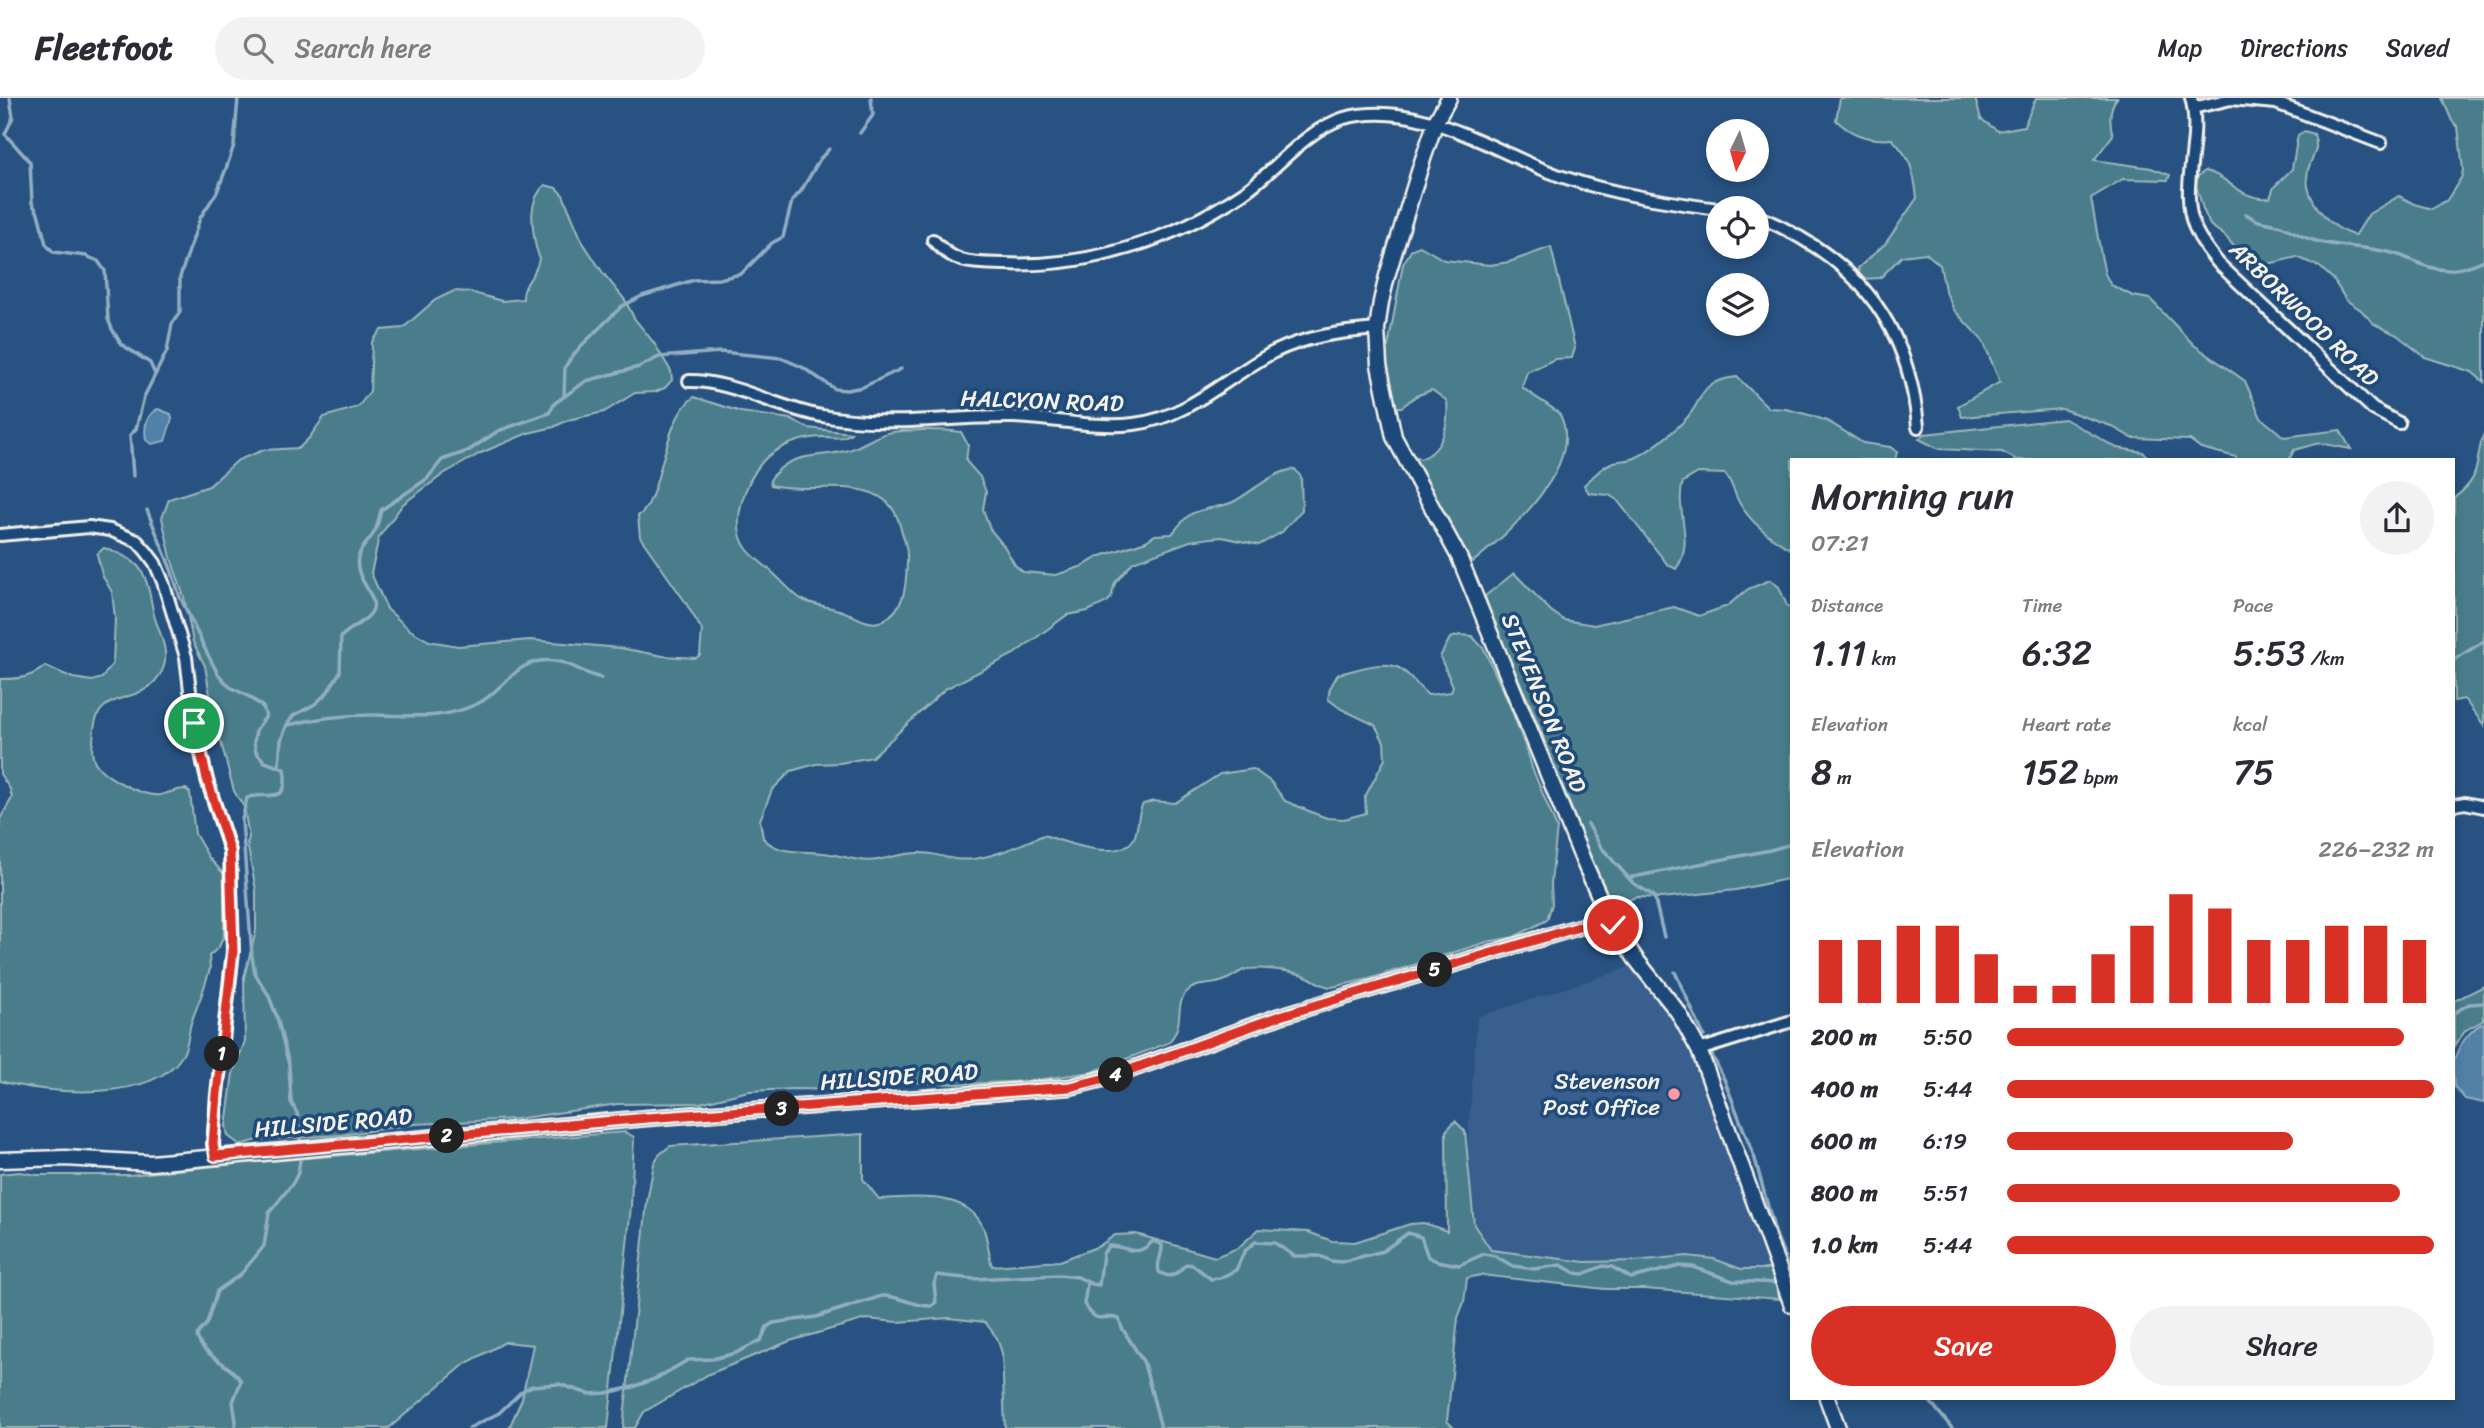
<!DOCTYPE html>
<html lang="en">
<head>
<meta charset="utf-8">
<style>
  :root { --surface:#fff; --page:#f2f2f3; --text:#2b2b33; --muted:#7c7c81; --line:#e1e1e2; --accent:#d93025 }
  body { margin:0; font-family:Sriracha,sans-serif; background:var(--page); color:var(--text); height:100vh; display:flex; flex-direction:column; font-size:26px; white-space:nowrap }
  * { box-sizing:border-box; margin:0 }
  p { font-size:23px; color:var(--muted) }
  .icon { flex:none; width:38px; height:38px; fill:none; stroke:currentColor; stroke-width:2; stroke-linecap:round; stroke-linejoin:round }
  .map { position:relative; flex:1; overflow:hidden }
  .sheet { position:absolute; left:1790px; top:360px; width:665px; height:942px; display:flex; flex-direction:column; background:var(--surface); border-radius:0px; box-shadow:0 4px 10px #0003 }
  .sheet>* { flex:none }
  .needle { width:46px; rotate:185deg }
  .tools { position:absolute; left:1706px; top:21px; display:grid; gap:14px }
  .tools a { display:grid; place-items:center; width:63px; height:63px; border-radius:50%; background:var(--surface); box-shadow:0 4px 10px #0003; font-size:35px }
  .pin { position:absolute; display:grid; place-items:center; width:60px; height:60px; color:#fff; margin:-30px; border:4px solid #fff; border-radius:50%; box-shadow:0 2px 7px #0007 }
  .km { position:absolute; width:35px; height:35px; margin:-18px; border-radius:50%; background:#222; color:#fff; font-size:19px; line-height:35px; text-align:center }
  .round { display:grid; place-items:center; flex:none; width:74px; height:74px; border-radius:37px; background:var(--page) }
  .overview { display:flex; align-items:center; justify-content:space-between; height:119px; padding:0 21px }
  h1 { font-size:38px; font-weight:600; line-height:52px }
  .metrics { display:grid; grid-template-columns:repeat(3,1fr); gap:10px; height:119px; padding:7px 21px }
  .metrics div { display:grid; align-content:center }
  .metrics b { font-size:35px; font-weight:600 }
  .metrics small { font-size:19px; font-weight:400 }
  .metrics p { font-size:19px }
  .chart { height:196px; padding:14px 21px }
  .chart p { display:flex; justify-content:space-between }
  .chart svg { width:100%; height:126px; margin-top:7px; stroke:var(--accent); stroke-width:6 }
  .primary-button { display:flex; gap:14px; margin-top:auto; padding:14px 21px }
  .primary-button a { flex:1; height:80px; border-radius:42px; background:var(--accent); color:#fff; font-size:28px; font-weight:600; line-height:80px; text-align:center }
  .primary-button a+a { background:var(--page); color:var(--text) }
  ul { padding:0 21px; list-style:none; font-size:23px }
  li { display:grid; grid-template-columns:112px 84px 1fr; align-items:center; height:52px }
  li i { height:18px; border-radius:9px; background:var(--accent) }
  header { display:flex; align-items:center; gap:42px; box-sizing:border-box; height:98px; padding:0 35px; background:var(--surface); border-bottom:2px solid var(--line) }
  header strong { font-size:33px }
  nav { display:flex; gap:38px; margin-inline-start:auto; font-size:24px }
  .search { width:490px; height:63px; background:var(--page); display:flex; align-items:center; gap:18px; box-sizing:border-box; padding:0 24px; border-radius:38px; color:var(--muted); font-size:26px }
  .map>svg:first-child { display:block }
  .built { fill:#385f8e }
  .green { fill:#487d8b; stroke:#9eb7ba; stroke-width:2 }
  .water { fill:#5181a7; stroke:#92aec1; stroke-width:2 }
  .lines { fill:none; stroke-linecap:round; stroke-linejoin:round }
  .stream { stroke:#92aec1; stroke-width:3.5 }
  .street-casing { stroke:#f4f1e8; stroke-width:16 }
  .secondary-casing { stroke:#f4f1e8; stroke-width:19 }
  .street { stroke:#1f4a7a; stroke-width:10 }
  .secondary { stroke:#1f4a7a; stroke-width:14 }
  .route-casing { stroke:#fff; stroke-width:14 }
  .route { stroke:#d93025; stroke-width:9 }
  .poi-dot { fill:#ff9aa2; stroke:#1f4a7a; stroke-width:2.5 }
  .labels { text-anchor:middle; dominant-baseline:central; stroke-width:7; stroke-linejoin:round; paint-order:stroke }
  .street-label { font-size:23px; fill:#f4f1e8; stroke:#1f4a7a }
  .poi-label { font-size:23px; fill:#f4f1e8; stroke:#1f4a7a; text-anchor:end }
</style>
</head>
<body>
<header>
<strong>Fleetfoot</strong>
<div class="search"><svg class="icon" aria-label="search" viewBox="0 0 24 24"><circle cx="10" cy="10" r="6"/><path d="M15 15l6 6"/></svg>Search here</div>
<nav><a>Map</a><a>Directions</a><a>Saved</a></nav>
</header>
<div class="map">
<svg width="2484" height="1330" viewBox="0 0 2484 1330">
  <rect width="100%" height="100%" fill="#285282"/>
  <filter id="ink" filterUnits="userSpaceOnUse"><feTurbulence type="fractalNoise" baseFrequency=".0143" numOctaves="2"/><feDisplacementMap in="SourceGraphic" scale="14" xChannelSelector="R" yChannelSelector="G"/><feConvolveMatrix kernelMatrix="1 2 1 2 8 2 1 2 1" color-interpolation-filters="sRGB"/></filter>
  <g filter="url(#ink)">
    <path class="built" d="M1633,868L1674,919L1687,943L1772,1171H1741L1714,1161L1687,1158L1634,1163L1585,1164L1508,1154L1491,1152L1477,1133L1474,1127L1467,1055L1477,919Z"/>
    <path class="green" d="M1840,0H1975L1981,21L1998,33L2024,28L2036,0H2117C2109,9 2109,26 2113,37L2094,62L2151,70L2170,77L2168,82L2123,81L2091,100L2101,157L2105,176L2111,187L2133,198L2150,201L2194,247L2245,283L2261,320L2284,339L2340,332L2351,351L2319,345L2294,352L2289,362H2236V359L2201,350L2190,342L2132,340L2111,328L2062,311L1962,319L1958,308L2000,284L1983,243L1954,212L1945,192L1940,167L1926,155L1902,158L1880,180L1861,181L1858,170L1885,146L1917,100C1914,74 1911,60 1892,41C1870,43 1852,38 1836,22Z
      M2442,0H2484V284L2472,274L2425,259L2397,237L2374,226L2361,212L2346,202L2333,181L2320,169L2297,159L2264,167L2247,163L2225,138L2210,127L2203,111L2196,87L2198,78L2205,73C2228,77 2239,103 2270,100L2274,89L2292,71L2298,37L2305,33L2314,36C2320,56 2312,55 2308,72C2302,101 2330,130 2355,138L2369,116L2399,98L2414,106L2432,111L2447,102L2461,80L2463,72L2458,29L2452,23Z
      M545,87L556,90L563,97L582,143L603,175L625,202L634,220L654,245L671,273L672,282L665,290L655,294L635,295L604,314L568,322L554,329L528,335L481,355L445,375L403,406L379,439L371,475L387,511L410,532L429,543L458,548L530,542L620,550L663,558L696,560L700,557L702,532L684,502L640,439L638,418C662,405 661,322 694,299L741,314L790,321L808,330L851,335C843,342 831,339 821,339C801,340 777,348 763,363C746,383 728,426 747,451C754,460 766,468 774,476C783,484 792,495 801,501C814,508 829,508 842,513C855,517 868,529 882,523C906,511 906,487 907,464C908,450 904,441 900,428C887,371 813,398 771,387L770,382C790,352 819,361 849,352C861,348 872,340 884,336C900,331 943,331 961,334L968,347L966,363L980,379L986,394L983,411L990,431L1004,448L1015,467L1023,474L1056,477L1083,468L1098,459L1146,443L1155,437L1172,436C1178,429 1183,421 1191,416C1204,409 1220,410 1233,404C1254,393 1271,374 1295,371L1301,379L1302,412L1282,434L1259,447L1222,439L1211,440L1190,443L1133,464L1115,485L1111,500L1107,504L1088,513L1067,517L1014,556L945,591L872,659L840,665L816,666L791,673L772,692L760,722L763,740C768,746 778,751 786,752C799,755 812,753 824,755C841,757 860,765 877,762C894,759 901,755 920,755C940,755 951,764 973,761C998,758 1021,746 1044,737C1064,744 1117,764 1133,742C1140,731 1136,716 1143,706L1153,703L1175,705L1220,676L1253,671L1271,684L1285,703L1316,716L1327,720L1344,721L1366,715L1365,699L1385,661L1384,644L1375,627L1341,611L1328,601L1330,590L1338,576C1355,573 1382,561 1399,570C1410,576 1418,589 1428,597L1451,594L1453,588L1440,559L1450,540L1460,537L1472,538L1484,551L1510,608L1529,659L1532,670L1557,730L1551,785L1552,806L1547,822L1514,839L1487,844L1369,881L1332,889C1321,889 1313,880 1303,877C1290,873 1257,868 1244,872C1236,875 1229,882 1220,884C1208,888 1194,884 1185,896C1174,911 1186,926 1168,945L1092,974L1030,983L959,986L908,984L845,992L794,991L749,993L700,1005L618,1006L516,1021L415,1026L342,1037L258,1042L240,1047L228,1038L226,1028L233,975L245,943L244,879L256,833V792L247,745L249,740L244,709L234,693L213,615L205,568L193,544L184,499L171,460L162,420L169,401L209,388L238,362L264,352L299,350L309,340L324,319L358,309L370,293L372,244L381,232L403,230L435,202L454,193L470,194L502,203L523,201C522,185 538,176 539,160C539,159 537,151 536,150C532,128 527,103 545,87Z
      M1420,148L1444,162L1490,167L1509,164L1551,149L1575,250L1572,260L1555,261L1527,274L1522,289C1530,297 1557,311 1560,317C1586,367 1507,437 1473,464L1465,460L1447,419L1404,345L1412,356L1420,361C1444,353 1449,325 1447,303L1432,292L1416,298L1402,309H1393L1387,272V254L1403,166L1412,151Z
      M1737,279L1769,310L1786,311L1813,318L1829,324L1863,345L1890,349L1897,354L1895,362H1792V452C1772,441 1752,426 1740,406C1734,396 1733,385 1725,376L1698,375L1683,384C1674,412 1696,444 1676,471L1668,467L1617,402L1609,397L1589,395L1584,387C1593,379 1603,367 1614,364C1621,362 1629,363 1635,360C1649,354 1672,335 1683,324C1707,301 1694,284 1737,279Z
      M2065,321L2117,350L2143,354L2150,362H2017L2002,354L1939,351L1919,341L1924,336Z
      M2484,335V627L2464,601L2454,603V400C2484,378 2473,366 2484,335Z
      M104,450C116,454 127,458 137,467C149,480 150,501 154,517C159,534 171,556 162,573C146,603 122,594 104,609C94,618 94,631 93,643C92,650 91,657 95,664C103,679 143,699 160,697C169,695 176,691 186,691L190,695L195,736L209,760L224,776V837L219,849L209,858L210,871C205,888 199,905 192,922C188,933 189,947 182,958C153,1005 46,996 0,983V721L12,700L10,691L0,676V581C19,581 31,580 45,568L73,580L92,583L102,580L113,565L115,520L112,494L102,477L97,456Z
      M1514,475L1551,513L1564,522L1594,527L1674,509L1699,518L1727,508L1748,491L1770,482L1779,489L1787,508L1792,510V780L1736,792L1662,800L1636,799L1618,806L1609,805L1530,606L1495,531L1485,498Z
      M2484,888V922L2466,932L2454,948V903Z
      M1455,1023L1465,1033L1474,1127L1491,1152L1585,1164L1634,1163L1687,1158L1714,1161L1741,1171H1772L1779,1201L1644,1191H1605L1481,1177L1467,1180L1464,1204L1458,1220L1447,1323L1454,1330H1005L1002,1255L997,1240L985,1224L949,1220L898,1224L866,1221L790,1243L709,1276L644,1314L635,1330H623L647,1104L654,1065L659,1057L670,1048L863,1036V1081L879,1101C913,1100 961,1092 981,1125C988,1136 988,1155 992,1168L1060,1163L1099,1148L1115,1137L1136,1136L1215,1159L1238,1150L1259,1131L1308,1134L1332,1143L1355,1144L1410,1126L1424,1125L1447,1133L1446,1033Z
      M625,1034L634,1039L631,1108L608,1330H509L522,1301L533,1247L505,1244L465,1266L389,1330H0V1076L20,1074L37,1077H129L235,1066Z"/>
    <path class="water" d="M158,311L171,316L172,321L165,343L152,346L146,342C144,330 146,317 158,311Z
      M2484,925V1005L2465,1001L2454,988C2454,979 2452,967 2455,959C2460,946 2471,930 2484,925Z"/>
    <g class="lines">
      <path class="stream" d="M10,0L13,19L5,36L30,64L32,105L38,115L46,146L53,154L86,158L98,163L105,173L108,221L112,231L121,246L150,265L155,276
        M860,35L873,17L871,0
        M2246,116C2262,127 2265,123 2281,128C2293,133 2303,140 2316,143C2342,150 2370,148 2396,156C2414,162 2428,172 2448,172C2461,171 2472,168 2484,162
        M564,299L565,269L571,260L580,249L622,208L642,198L694,182L719,181L741,176L772,145L783,139L792,103L801,93L820,61L829,51
        M133,378L130,337L136,331L144,299L167,253L172,226L180,214V179L200,120L217,94L227,68L234,47L238,0
        M147,412L171,471L180,499L207,555L218,576L230,589L248,598L263,609L266,618L256,632L254,644L256,654L265,664L284,671C291,710 264,692 247,700L242,722L252,858L255,876L268,896L277,919L289,967L291,1004L297,1015L301,1048
        M2454,562L2484,543
        M288,627C316,620 344,617 373,617C413,617 441,623 479,605C500,594 515,566 540,563C569,560 576,574 601,580
        M279,667L281,642L287,627L293,618L315,606L327,595L340,574L341,539C350,529 363,526 371,515C382,500 353,481 358,460C360,449 370,443 375,433C378,427 379,419 381,412L427,381L442,362L468,353L498,333L549,315L555,305L586,283L639,269L659,259L720,254L781,260L802,269L835,291L847,292L863,289L901,271
        M1588,726L1601,749L1633,785L1654,798L1664,839
        M1628,780L1770,752L1792,746
        M1675,874L1704,938
        M2454,915L2469,906L2484,905
        M1712,957L1724,981L1755,1061L1775,1134L1792,1177
        M1086,1182L1087,1187L1084,1206C1100,1230 1100,1214 1119,1221L1122,1230L1144,1265L1161,1330
        M1927,1300L1952,1330
        M235,1330L236,1323L233,1304L241,1283C231,1265 200,1258 197,1237L207,1225L217,1193L241,1176L264,1148L269,1115L293,1085L298,1075L301,1056
        M469,1330L499,1315L522,1293L532,1288L559,1286L589,1296L606,1295L633,1289L657,1280L688,1262L712,1261L736,1255L761,1242L767,1229L773,1225L816,1219L882,1198C900,1197 913,1209 932,1208L936,1204L934,1186L937,1177L973,1181L1059,1177L1078,1179L1092,1186L1099,1187L1103,1156L1108,1148C1128,1147 1135,1162 1153,1143L1162,1147C1163,1157 1156,1163 1159,1174C1172,1182 1177,1176 1186,1166L1193,1167L1211,1181L1220,1180L1236,1172L1244,1154L1255,1144L1275,1145L1294,1158H1320L1331,1163L1341,1164L1383,1153L1408,1135L1421,1139L1428,1159L1437,1163L1459,1167L1484,1156L1495,1158L1513,1168L1534,1171L1561,1167L1575,1175L1583,1176L1603,1168L1612,1169L1631,1180L1680,1168L1693,1169L1733,1183L1779,1185"/>
      <defs>
        <path id="street" d="M2191,0C2203,42 2178,89 2195,130C2201,144 2210,155 2219,166L2373,311L2399,325
          M2193,10L2231,1L2276,5L2381,45
          M1757,119C1772,123 1787,132 1801,140C1874,182 1911,245 1918,329
          M933,142C955,167 972,165 1004,166C1089,170 1173,142 1243,95C1278,71 1302,34 1344,20C1422,0 1493,55 1563,79C1613,96 1667,104 1718,111
          M689,283C731,282 779,311 822,318C885,330 949,318 1013,319C1053,320 1094,331 1134,326C1188,320 1228,278 1274,254C1307,238 1341,234 1377,231
          M0,437L89,429L110,432L137,443L146,453L155,465L163,484L186,559L194,626L207,682L230,753L233,853L217,996L213,1046L215,1058
          M2454,707L2465,705L2484,709
          M1699,952L1792,923"/>
        <path id="secondary" d="M1449,0L1436,23L1422,64L1387,178L1381,204L1377,231L1379,267L1394,339L1459,459L1583,762L1609,820L1635,860L1678,914L1699,952L1792,1207
          M0,1062L65,1060L151,1065L647,1020L1070,989L1110,979L1280,918L1609,820
          M1827,1300L1838,1330"/>
      </defs>
      <use href="#street" class="street-casing"/>
      <use href="#secondary" class="secondary-casing"/>
      <use href="#street" class="street"/>
      <use href="#secondary" class="secondary"/>
    </g>
  </g>
  <g class="lines" filter="url(#ink)">
    <defs>
      <path id="route" d="M194,625L207,681L230,753L233,853L217,996L213,1046L215,1058L647,1020L1070,989L1110,979L1280,918L1609,820L1613,827"/>
    </defs>
    <use href="#route" class="route-casing"/>
    <use href="#route" class="route"/>
  </g>
  <circle class="poi-dot" cx="1674" cy="996" r="7"/>
  <g class="labels">
    <g class="street-label">
      <text transform="translate(2304 216) rotate(44)">ARBORWOOD ROAD</text>
      <text transform="translate(1042 303) rotate(2)">HALCYON ROAD</text>
      <text transform="translate(1544 605) rotate(68)">STEVENSON ROAD</text>
      <text transform="translate(899 979) rotate(-4)">HILLSIDE ROAD</text>
      <text transform="translate(333 1025) rotate(-5)">HILLSIDE ROAD</text>
    </g>
    <g class="poi-label">
      <text x="1660" y="983">Stevenson<tspan x="1660" dy="26">Post Office</tspan></text>
    </g>
  </g>
</svg>
<div class="tools">
<a><svg class="needle" viewBox="-14 -14 28 28"><path d="M0-13l5 13h-10z" fill="#e53935"/><path d="M0 13l5-13h-10z" fill="#7c7c81"/></svg></a>
<a><svg class="icon" aria-label="locate" viewBox="0 0 24 24"><circle cx="12" cy="12" r="6"/><path d="M12 2v4M12 18v4M2 12h4M18 12h4"/></svg></a>
<a><svg class="icon" aria-label="layers" viewBox="0 0 24 24"><path d="M12 4l9 5-9 5-9-5zM3 14l9 5 9-5"/></svg></a>
</div>
<div class="pin" style="left:194px;top:625px;background:#1e9e55"><svg class="icon" aria-label="arrive" viewBox="0 0 24 24"><path d="M6 21V4h12l-3 4 3 4H6"/></svg></div>
<div class="pin" style="left:1613px;top:827px;background:#d93025"><svg class="icon" aria-label="check" viewBox="0 0 24 24"><path d="M5 12l5 5 9-10"/></svg></div>
<b class="km" style="left:222px;top:956px">1</b>
<b class="km" style="left:447px;top:1038px">2</b>
<b class="km" style="left:782px;top:1011px">3</b>
<b class="km" style="left:1116px;top:977px">4</b>
<b class="km" style="left:1435px;top:872px">5</b>
<section class="sheet">
<div class="overview"><div><h1>Morning run</h1><p>07:21</p></div><a class="round"><svg class="icon" aria-label="share" viewBox="0 0 24 24"><path d="M12 15V3M7 8l5-5 5 5M5 13v7h14v-7"/></svg></a></div>
<div class="metrics">
<div><p>Distance</p><b>1.11<small> km</small></b></div>
<div><p>Time</p><b>6:32</b></div>
<div><p>Pace</p><b>5:53<small> /km</small></b></div>
</div>
<div class="metrics">
<div><p>Elevation</p><b>8<small> m</small></b></div>
<div><p>Heart rate</p><b>152<small> bpm</small></b></div>
<div><p>kcal</p><b>75</b></div>
</div>
<div class="chart"><p><span>Elevation</span>226–232 m</p>
<svg viewBox="0 0 160 44" preserveAspectRatio="none"><path d="M5 44V22M15 44V22M25 44V17M35 44V17M45 44V27M55 44V38M65 44V38M75 44V27M85 44V17M95 44V6M105 44V11M115 44V22M125 44V22M135 44V17M145 44V17M155 44V22"/></svg>
</div>
<ul>
<li><b>200 m</b>5:50<i style="width:93%"></i></li>
<li><b>400 m</b>5:44<i style="width:100%"></i></li>
<li><b>600 m</b>6:19<i style="width:67%"></i></li>
<li><b>800 m</b>5:51<i style="width:92%"></i></li>
<li><b>1.0 km</b>5:44<i style="width:100%"></i></li>
</ul>
<div class="primary-button"><a>Save</a><a>Share</a></div>
</section>
</div>
</body>
</html>
